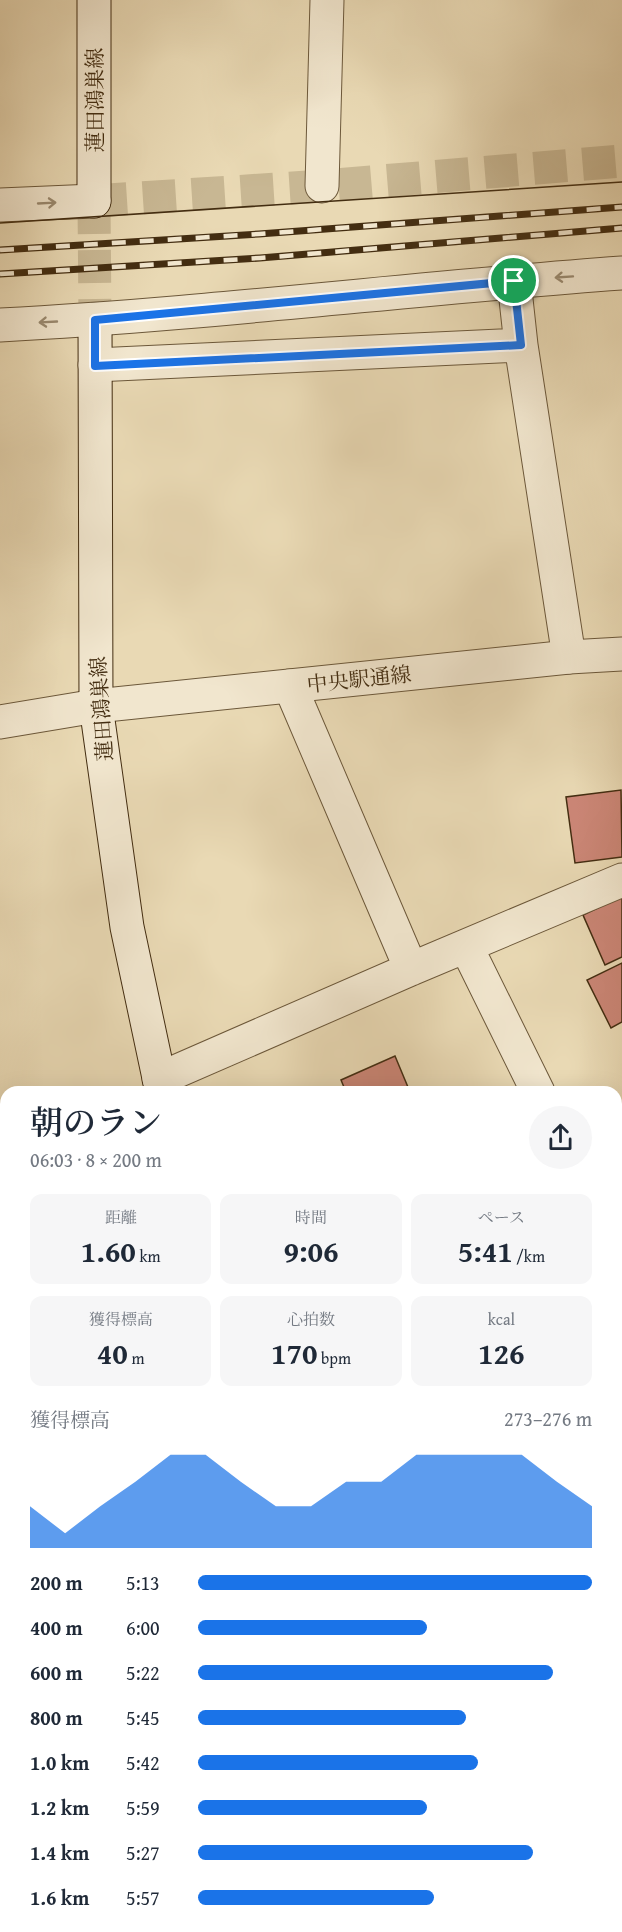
<!DOCTYPE html>
<html lang="ja">
<head>
<meta charset="utf-8">
<style>
  :root { --surface:#fff; --page:#f6f6f7; --text:#1f2937; --muted:#747a83; --accent:#1a73e8 }
  body { margin:0; font-family:"Gentium Book Plus","Noto Serif JP",serif; background:var(--page); color:var(--text); height:100vh; display:flex; flex-direction:column; font-size:22px; white-space:nowrap }
  * { box-sizing:border-box; margin:0 }
  p { font-size:20px; color:var(--muted) }
  .icon { flex:none; width:33px; height:33px; fill:none; stroke:currentColor; stroke-width:2; stroke-linecap:round; stroke-linejoin:round }
  .map { position:relative; flex:1; overflow:hidden }
  .details { position:absolute; left:0px; top:1086px; width:622px; height:846px; display:flex; flex-direction:column; background:var(--surface); border-radius:18px 18px 0 0; box-shadow:0 6px 24px #0002 }
  .details>* { flex:none }
  .pin { position:absolute; display:grid; place-items:center; width:51px; height:51px; color:#fff; margin:-26px; border:3px solid #fff; border-radius:50%; box-shadow:0 2px 6px #0007 }
  .round { display:grid; place-items:center; flex:none; width:63px; height:63px; border-radius:32px; background:var(--page) }
  .head { display:flex; align-items:center; justify-content:space-between; height:102px; padding:0 30px }
  h1 { font-size:33px; font-weight:600; line-height:45px }
  .figures { display:grid; grid-template-columns:repeat(3,1fr); gap:9px; height:102px; padding:6px 30px }
  .figures div { display:grid; align-content:center; border-radius:12px; background:var(--page); text-align:center }
  .figures b { font-size:30px; font-weight:600 }
  .figures small { font-size:16px; font-weight:400 }
  .figures p { font-size:16px }
  .chart { height:168px; padding:12px 30px }
  .chart p { display:flex; justify-content:space-between }
  .chart svg { width:100%; height:108px; margin-top:6px; fill:var(--accent); opacity:.7 }
  ul { padding:0 30px; list-style:none; font-size:20px }
  li { display:grid; grid-template-columns:96px 72px 1fr; align-items:center; height:45px }
  li i { height:15px; border-radius:8px; background:var(--accent) }
  .map>svg:first-child { display:block }
  .building { fill:#cb8676; stroke:#432d11; stroke-width:1.5 }
  .lines { fill:none; stroke-linecap:round; stroke-linejoin:round }
  .minor-tunnel { stroke:#c8b793; stroke-width:33; stroke-dasharray:33 16; stroke-linecap:butt }
  .secondary-tunnel { stroke:#c8b793; stroke-width:33; stroke-dasharray:33 16; stroke-linecap:butt }
  .service-casing { stroke:#6c583a; stroke-width:19 }
  .minor-casing { stroke:#6c583a; stroke-width:35 }
  .tertiary-casing { stroke:#6c583a; stroke-width:35 }
  .secondary-casing { stroke:#432d11; stroke-width:35 }
  .service { stroke:#f1e6ce; stroke-width:16 }
  .minor { stroke:#f1e6ce; stroke-width:33 }
  .tertiary { stroke:#f1e6ce; stroke-width:33 }
  .secondary { stroke:#f1e6ce; stroke-width:33 }
  .tram { stroke:#432d11; stroke-width:1.5 }
  .rail-casing { stroke:#432d11; stroke-width:7 }
  .rail { stroke:#f1e6ce; stroke-width:4.5; stroke-dasharray:14; stroke-linecap:butt }
  .oneway { stroke:#9a8a70 }
  .route-casing { stroke:#fff; stroke-width:12 }
  .route { stroke:#1a73e8; stroke-width:8 }
  .labels { text-anchor:middle; dominant-baseline:central; stroke-width:4.5; stroke-linejoin:round; paint-order:stroke }
  .street-label { font-size:21px; fill:#432d11; stroke:#f1e6ce }
</style>
</head>
<body>
<div class="map">
<svg width="622" height="1932" viewBox="0 0 622 1932">
  <rect width="100%" height="100%" fill="#e9d9b4"/>
  <filter id="stains"><feTurbulence type="fractalNoise" baseFrequency=".00333" numOctaves="4"/><feColorMatrix values="0 0 0 0 .2 0 0 0 0 .09 0 0 0 0 .02 0 0 0 .5 -.17"/></filter>
  <radialGradient id="worn" r=".72"><stop offset=".6" stop-color="#630" stop-opacity="0"/><stop offset="1" stop-color="#630" stop-opacity=".3"/></radialGradient>
  <path class="building" d="M621,790L622,857L575,863L566,797Z
    M622,896V957L605,965L583,915Z
    M622,963V1022L611,1028L587,980Z
    M395,1056L410,1092H346L341,1080Z
    M6,1491V1688L0,1676V1494Z
    M622,1669V1760L616,1752V1672Z
    M622,1761V1870L616,1874V1764Z
    M0,1905L6,1916V1926H55L58,1932H0Z"/>
  <g class="lines">
    <path class="minor-tunnel" d="M94,201L322,186L622,161"/>
    <path class="secondary-tunnel" d="M94,201L95,320"/>
    <defs>
      <path id="service" d="M0,1772L6,1786
        M68,1926L71,1932"/>
      <path id="minor" d="M322,186L327,0
        M0,205L94,201
        M514,281L521,345L569,657
        M0,325C208,314 415,288 622,273
        M95,365L521,345
        M290,686L411,969
        M0,722L96,706
        M466,946L538,1092
        M159,1079L411,969L622,880
        M616,1195L622,1192
        M0,1312L6,1308
        M616,1634L622,1631"/>
      <path id="tertiary" d="M96,706L569,657L622,654
        M601,1932L612,1926"/>
      <path id="secondary" d="M94,201V0
        M95,320L96,706L127,927L162,1092
        M376,1926L377,1932"/>
    </defs>
    <use href="#service" class="service-casing"/>
    <use href="#minor" class="minor-casing"/>
    <use href="#tertiary" class="tertiary-casing"/>
    <use href="#secondary" class="secondary-casing"/>
    <use href="#service" class="service"/>
    <use href="#minor" class="minor"/>
    <use href="#tertiary" class="tertiary"/>
    <use href="#secondary" class="secondary"/>
    <path class="tram" d="M0,223L622,182"/>
    <defs>
      <path id="rail" d="M0,250L259,234L622,207
        M0,274L260,258L622,228"/>
    </defs>
    <use href="#rail" class="rail-casing"/>
    <use href="#rail" class="rail"/>
  </g>
  <defs><path id="oneway-shaft" d="M-6 0H5M1.5-3L5.5 0L1.5 3" fill="none" stroke-width="1.6" stroke-linecap="round" stroke-linejoin="round" transform="scale(1.5)"/></defs>
  <g class="oneway">
    <use href="#oneway-shaft" transform="translate(47 203) rotate(-3)"/>
    <use href="#oneway-shaft" transform="translate(564 277) rotate(176)"/>
    <use href="#oneway-shaft" transform="translate(48 322) rotate(177)"/>
  </g>
  <g class="lines">
    <defs>
      <path id="route" d="M514,281L521,345L95,366V320Z"/>
    </defs>
    <use href="#route" class="route-casing"/>
    <use href="#route" class="route"/>
  </g>
  <g class="labels">
    <g class="street-label">
      <text transform="translate(94 100) rotate(-90)">蓮田鴻巣線</text>
      <text transform="translate(359 679) rotate(-6)">中央駅通線</text>
      <text transform="translate(101 709) rotate(-94)">蓮田鴻巣線</text>
    </g>
  </g>
  <rect width="100%" height="100%" filter="url(#stains)"/>
  <rect width="100%" height="100%" fill="url(#worn)"/>
</svg>
<div class="pin" style="left:514px;top:281px;background:#1e9e55"><svg class="icon" aria-label="arrive" viewBox="0 0 24 24"><path d="M6 21V4h12l-3 4 3 4H6"/></svg></div>
<section class="details">
<div class="head"><div><h1>朝のラン</h1><p>06:03 · 8 × 200 m</p></div><a class="round"><svg class="icon" aria-label="share" viewBox="0 0 24 24"><path d="M12 15V3M7 8l5-5 5 5M5 13v7h14v-7"/></svg></a></div>
<div class="figures">
<div><p>距離</p><b>1.60<small> km</small></b></div>
<div><p>時間</p><b>9:06</b></div>
<div><p>ペース</p><b>5:41<small> /km</small></b></div>
</div>
<div class="figures">
<div><p>獲得標高</p><b>40<small> m</small></b></div>
<div><p>心拍数</p><b>170<small> bpm</small></b></div>
<div><p>kcal</p><b>126</b></div>
</div>
<div class="chart"><p><span>獲得標高</span>273–276 m</p>
<svg viewBox="0 0 160 44" preserveAspectRatio="none"><path d="M0 44V27L10 38L20 27L30 17L40 6L50 6L60 17L70 27L80 27L90 17L100 17L110 6L120 6L130 6L140 6L150 17L160 27V44z"/></svg>
</div>
<ul>
<li><b>200 m</b>5:13<i style="width:100%"></i></li>
<li><b>400 m</b>6:00<i style="width:58%"></i></li>
<li><b>600 m</b>5:22<i style="width:90%"></i></li>
<li><b>800 m</b>5:45<i style="width:68%"></i></li>
<li><b>1.0 km</b>5:42<i style="width:71%"></i></li>
<li><b>1.2 km</b>5:59<i style="width:58%"></i></li>
<li><b>1.4 km</b>5:27<i style="width:85%"></i></li>
<li><b>1.6 km</b>5:57<i style="width:60%"></i></li>
</ul>
</section>
</div>
</body>
</html>
